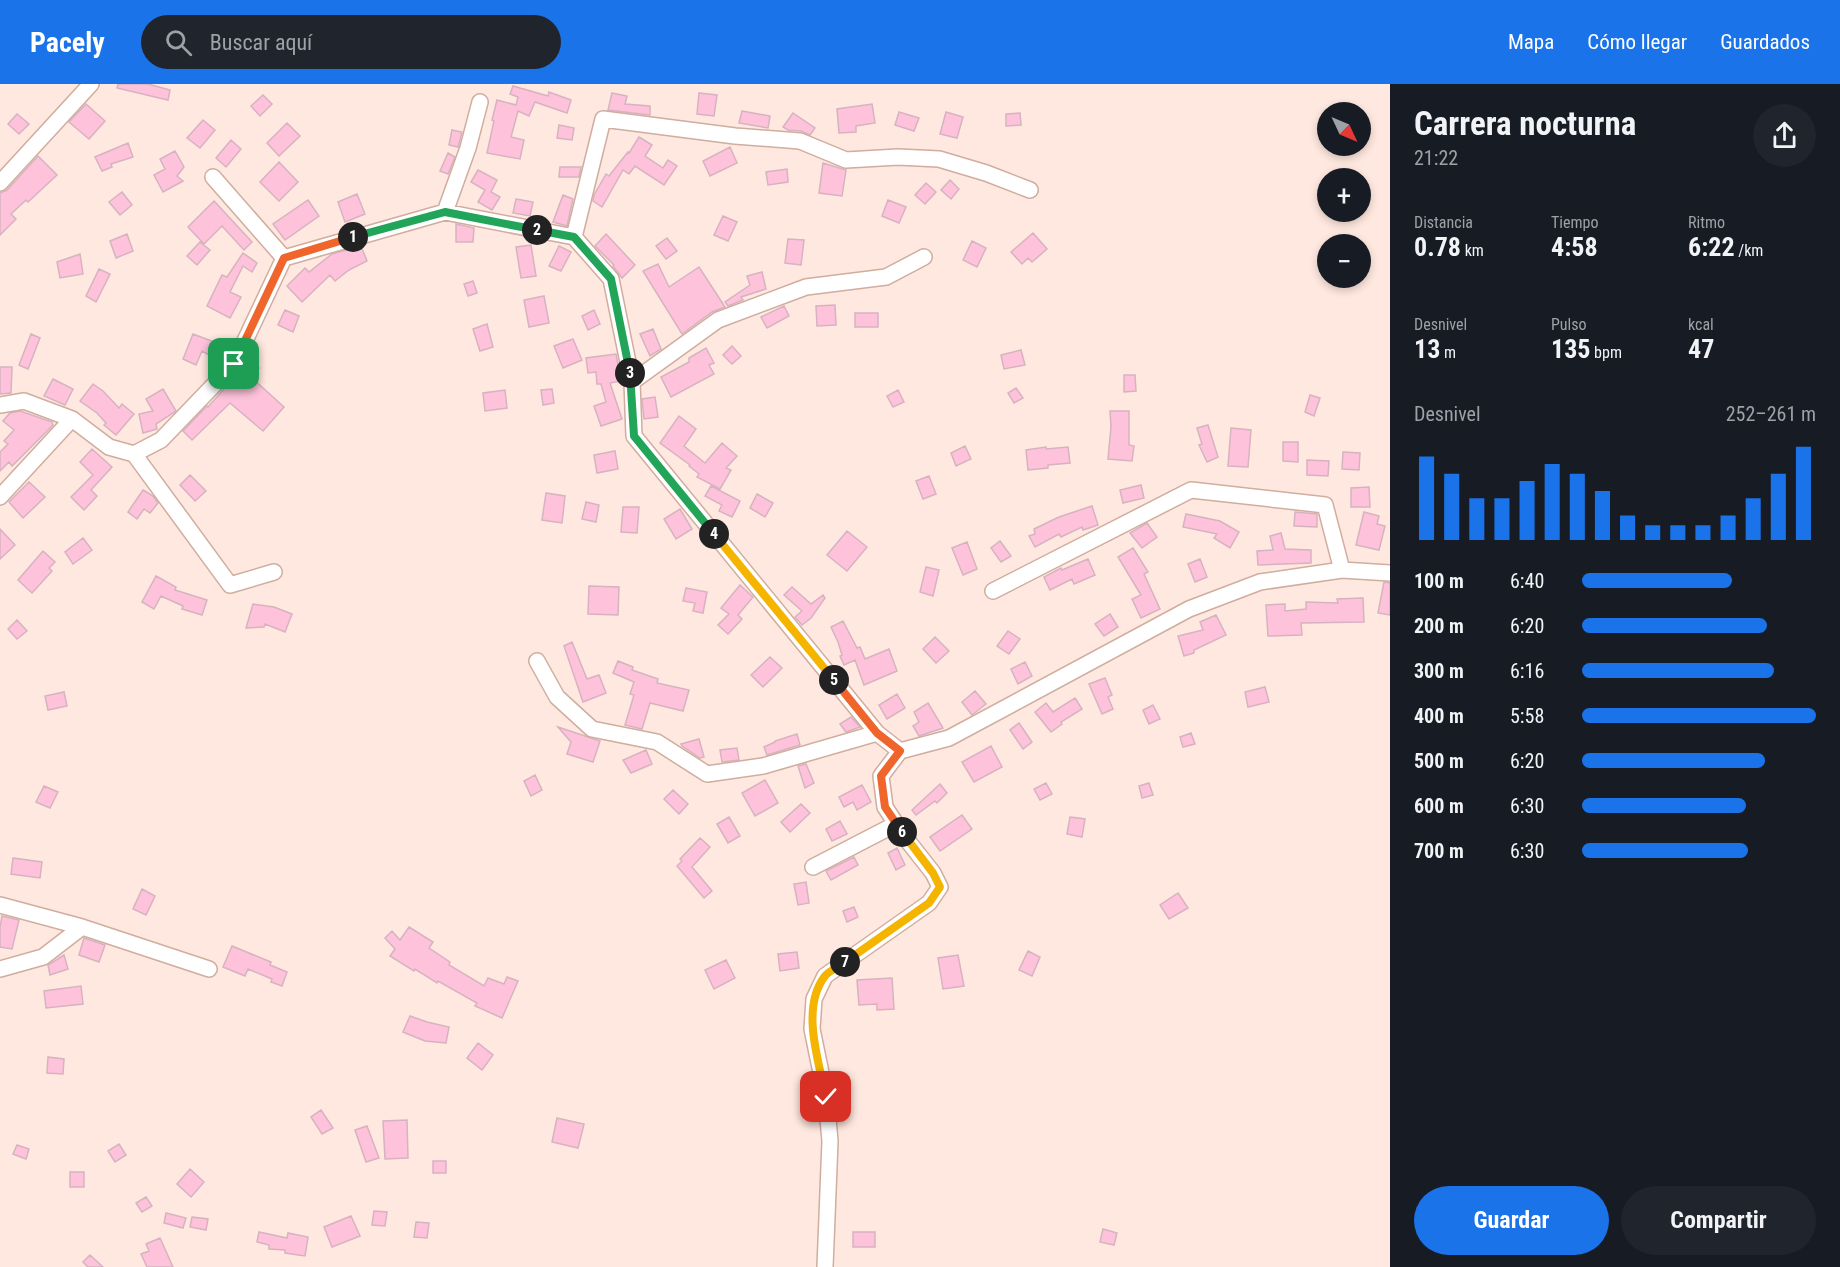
<!DOCTYPE html>
<html lang="es">
<head>
<meta charset="utf-8">
<style>
  :root { --surface:#171b24; --page:#20242c; --text:#f1f3f6; --muted:#9ea1a6; --accent:#1a73e8 }
  body { margin:0; font-family:"Roboto Condensed",sans-serif; background:var(--page); color:var(--text); height:100vh; display:flex; flex-direction:column; font-size:22px; white-space:nowrap }
  * { box-sizing:border-box; margin:0 }
  p { font-size:20px; color:var(--muted) }
  .icon { flex:none; width:33px; height:33px; fill:none; stroke:currentColor; stroke-width:2; stroke-linecap:round; stroke-linejoin:round }
  .map { position:relative; flex:1; overflow:hidden }
  .details { display:flex; flex-direction:column; background:var(--surface); width:450px }
  .details>* { flex:none }
  .needle { width:39px; rotate:134deg }
  .fabs { position:absolute; left:1317px; top:18px; display:grid; gap:12px }
  .fabs a { display:grid; place-items:center; width:54px; height:54px; border-radius:50%; background:var(--surface); box-shadow:0 3px 9px #0003; font-size:30px }
  .pin { position:absolute; display:grid; place-items:center; width:51px; height:51px; color:#fff; margin:-26px; border-radius:12px; box-shadow:0 3px 9px #0006 }
  .km { position:absolute; width:30px; height:30px; margin:-15px; border-radius:50%; background:#222; color:#fff; font-size:16px; line-height:30px; text-align:center }
  .round { display:grid; place-items:center; flex:none; width:63px; height:63px; border-radius:32px; background:var(--page) }
  .overview { display:flex; align-items:center; justify-content:space-between; height:102px; padding:0 24px }
  h1 { font-size:33px; font-weight:700; line-height:45px }
  .metrics { display:grid; grid-template-columns:repeat(3,1fr); gap:9px; height:102px; padding:6px 24px }
  .metrics div { display:grid; align-content:center }
  .metrics b { font-size:26px; font-weight:700 }
  .metrics small { font-size:16px; font-weight:400 }
  .metrics p { font-size:16px }
  .chart { height:168px; padding:12px 24px }
  .chart p { display:flex; justify-content:space-between }
  .chart svg { width:100%; height:108px; margin-top:6px; stroke:var(--accent); stroke-width:6 }
  .cta { display:flex; gap:12px; margin-top:auto; padding:12px 24px }
  .cta a { flex:1; height:69px; border-radius:36px; background:var(--accent); color:#fff; font-size:24px; font-weight:700; line-height:69px; text-align:center }
  .cta a+a { background:var(--page); color:var(--text) }
  ul { padding:0 24px; list-style:none; font-size:20px }
  li { display:grid; grid-template-columns:96px 72px 1fr; align-items:center; height:45px }
  li i { height:15px; border-radius:8px; background:var(--accent) }
  header { display:flex; align-items:center; gap:36px; box-sizing:border-box; height:84px; padding:0 30px; background:var(--accent); color:#fff }
  header strong { font-size:28px }
  nav { display:flex; gap:33px; margin-inline-start:auto; font-size:21px }
  .search { width:420px; height:54px; background:var(--page); display:flex; align-items:center; gap:15px; box-sizing:border-box; padding:0 21px; border-radius:33px; color:var(--muted); font-size:22px }
  main { display:flex; flex:1; min-height:0 }
  .map>svg:first-child { display:block }
  .building { fill:#fec3db; stroke:#d7b2c1; stroke-width:1.5 }
  .lines { fill:none; stroke-linecap:round; stroke-linejoin:round }
  .minor-casing { stroke:#d0ad9e; stroke-width:18 }
  .minor { stroke:#fff; stroke-width:15 }
  .split-1-casing { stroke:#fff; stroke-width:12 }
  .split-2-casing { stroke:#fff; stroke-width:12 }
  .split-3-casing { stroke:#fff; stroke-width:12 }
  .split-4-casing { stroke:#fff; stroke-width:12 }
  .split-5-casing { stroke:#fff; stroke-width:12 }
  .split-6-casing { stroke:#fff; stroke-width:12 }
  .split-7-casing { stroke:#fff; stroke-width:12 }
  .split-8-casing { stroke:#fff; stroke-width:12 }
  .split-1 { stroke:#f0652b; stroke-width:8 }
  .split-2 { stroke:#22a559; stroke-width:8 }
  .split-3 { stroke:#22a559; stroke-width:8 }
  .split-4 { stroke:#22a559; stroke-width:8 }
  .split-5 { stroke:#f5b400; stroke-width:8 }
  .split-6 { stroke:#f0652b; stroke-width:8 }
  .split-7 { stroke:#f5b400; stroke-width:8 }
  .split-8 { stroke:#f5b400; stroke-width:8 }
</style>
</head>
<body>
<header>
<strong>Pacely</strong>
<div class="search"><svg class="icon" aria-label="search" viewBox="0 0 24 24"><circle cx="10" cy="10" r="6"/><path d="M15 15l6 6"/></svg>Buscar aquí</div>
<nav><a>Mapa</a><a>Cómo llegar</a><a>Guardados</a></nav>
</header>
<main>
<div class="map">
<svg width="1390" height="1183" viewBox="0 0 1390 1183">
  <rect width="100%" height="100%" fill="#ffe8df"/>
  <path class="building" d="M118,0H148L170,6L168,16L117,4Z
    M513,2L548,12L549,8L571,16L567,29L535,18L529,32L518,27L511,53L524,56L520,75L487,69L494,37L492,36L497,16L516,21L518,13L510,10Z
    M612,9L627,12L625,20L650,22V31L608,26Z
    M699,9L717,11L714,32L697,30Z
    M263,11L272,20L260,32L251,22Z
    M86,20L105,37L89,55L69,38Z
    M872,20L875,39L856,42V48L839,49L837,25Z
    M742,27L770,32L768,44L739,39Z
    M899,28L919,34L914,47L895,41Z
    M946,28L963,33L957,54L940,50Z
    M793,29L815,44L810,51L801,47L788,46L783,43Z
    M1020,29L1021,41L1006,42V30Z
    M17,30L29,40L19,50L8,40Z
    M203,36L215,46L200,64L187,54Z
    M287,39L300,52L279,72L267,59Z
    M559,41L574,44L572,56L557,54Z
    M452,46L462,48L458,63L449,61Z
    M639,53L652,61L645,72L663,84L668,76L677,82L664,101L635,82L629,90L623,86L602,123L593,117L594,111L606,90L609,92L628,68L629,69Z
    M231,56L241,65L226,83L216,74Z
    M128,59L133,73L111,80L112,83L102,87L95,73Z
    M730,63L737,79L710,92L703,77Z
    M175,67L184,83L177,92L183,97L163,108L154,91L165,85L160,75Z
    M448,69L455,73L448,90L440,87Z
    M38,72L57,91L28,118L26,116L11,130L16,135L0,151V109L7,106Z
    M279,78L298,98L279,117L260,98Z
    M823,79L846,86L842,112L819,109Z
    M560,83H581L579,93H559Z
    M787,85L788,98L768,101L766,88Z
    M478,86L497,96L491,108L500,113L492,126L478,118L485,106L471,98Z
    M950,96L959,105L951,115L941,106Z
    M926,99L936,108L925,120L915,111Z
    M122,108L132,121L120,131L109,118Z
    M357,110L365,130L345,138L338,118Z
    M563,111L573,115L567,142L553,138Z
    M516,115L533,118L530,132L513,129Z
    M308,116L319,132L285,156L273,140Z
    M888,116L906,123L899,139L882,132Z
    M214,117L252,158L244,166L222,142L204,160L188,143Z
    M723,132L737,138L728,157L714,151Z
    M456,140L474,144L473,158H456Z
    M1033,149L1047,165L1032,178L1028,174L1022,180L1011,168Z
    M127,150L133,167L116,174L110,157Z
    M606,150L635,181L622,194L613,182L614,181L595,162Z
    M667,154L677,167L666,175L656,162Z
    M788,155L804,156L801,181L785,179Z
    M972,157L986,164L977,183L963,176Z
    M200,158L210,166L197,181L187,172Z
    M531,161L536,192L521,194L516,163Z
    M361,162L367,177L349,186L335,197L330,191L302,218L287,202L305,184L309,188L332,170Z
    M559,162L571,168L561,187L549,182Z
    M243,169L257,179L252,188L243,182L230,208L241,213L230,234L207,222L222,191L227,193Z
    M80,170L83,190L60,194L57,178Z
    M658,180L669,203L699,183L725,223L712,228L682,250L643,187Z
    M99,185L110,190L96,218L86,212Z
    M762,188L766,205L741,213L743,216L728,222L725,218L750,201L747,192Z
    M473,197L477,209L468,212L464,200Z
    M544,212L549,239L529,243L524,216Z
    M835,221L836,241L817,242L816,222Z
    M784,222L789,232L767,244L761,233Z
    M285,226L299,232L293,248L278,241Z
    M594,226L600,240L588,246L582,232Z
    M855,229H878V243H855Z
    M487,240L493,263L480,267L473,245Z
    M653,245L661,265L650,272L640,250Z
    M31,250L40,254L28,285L19,281Z
    M193,250L214,258L209,271L202,267L196,281L183,275Z
    M573,255L582,276L563,284L554,262Z
    M732,262L741,272L732,280L723,271Z
    M706,264L714,279L709,281L714,290L671,313L661,293L689,278V274Z
    M1021,266L1025,281L1004,285L1001,271Z
    M616,270L621,297L610,299L622,335L601,342L594,322L606,318L601,300H597L596,288L588,289L586,274Z
    M250,276L259,284L251,293L284,323L263,347L230,319L192,356L183,347L207,322L208,323Z
    M0,283H12L11,309L0,310Z
    M1124,291H1135L1136,307L1124,308Z
    M53,295L73,305L65,321L44,312Z
    M93,300L103,307L119,324L122,320L134,330L116,351L104,341L106,339L97,329L80,317Z
    M1016,304L1023,314L1014,319L1008,309Z
    M163,305L176,327L156,340L157,345L143,349L139,330L153,327L146,315Z
    M552,305L554,319L543,321L541,306Z
    M505,306L507,324L485,327L483,309Z
    M898,306L904,318L893,323L887,312Z
    M1310,311L1320,314L1314,332L1305,328Z
    M655,313L658,333L644,335L642,315Z
    M20,327L52,338L53,341L12,382L9,378L0,387V368L8,360L4,357L14,346L3,337L10,329Z
    M1110,327H1129V361L1134,362L1132,377L1108,375L1111,343Z
    M679,332L696,345L684,362L705,379L722,359L737,372L726,384L731,386L720,405L697,393L699,390L689,382L690,381L660,359Z
    M1208,341L1218,373L1207,378L1199,361L1202,360L1197,344Z
    M1231,344L1251,346L1248,383L1228,382Z
    M1283,358H1298V378L1283,377Z
    M965,362L971,375L956,382L951,369Z
    M1046,363V365L1068,363L1070,379L1048,381V384L1028,386L1026,366Z
    M92,365L112,383L91,406L97,412L84,426L71,413L93,391L80,378Z
    M615,367L618,385L597,389L594,371Z
    M1343,368L1360,369L1359,386L1342,385Z
    M1307,376L1329,377L1328,392L1307,391Z
    M190,391L206,407L195,417L180,401Z
    M929,392L936,410L923,415L916,397Z
    M29,398L45,413L23,434L9,418Z
    M1141,401L1144,414L1123,419L1120,406Z
    M711,402L740,417L732,433L719,427L722,421L705,412Z
    M1369,403L1370,423H1351V404Z
    M143,406L153,412L158,419L150,429L144,425L137,435L128,428Z
    M546,409L565,412L562,439L542,436Z
    M757,410L773,419L765,433L750,424Z
    M586,418L599,421L596,438L582,435Z
    M1092,422L1098,441L1083,446L1082,443L1061,453L1059,450L1035,463L1029,452L1035,450L1034,445L1059,433Z
    M623,423H639L637,449L621,448Z
    M680,425L692,445L676,455L664,435Z
    M1295,428L1317,430V443L1294,442Z
    M1364,428L1379,432L1377,440L1385,442L1379,466L1356,461Z
    M1186,430L1220,437L1239,448L1230,464L1214,454L1217,450L1183,443Z
    M1147,439L1157,453L1142,464L1130,449Z
    M0,445L15,461L0,475Z
    M847,447L867,463L847,487L827,471Z
    M1281,449L1285,465L1311,466V479L1258,481L1257,467L1273,466L1270,452Z
    M83,454L92,466L73,480L65,468Z
    M1000,457L1011,472L1001,478L991,464Z
    M967,458L977,485L963,491L952,464Z
    M1133,464L1148,488L1144,490L1160,525L1141,534L1132,515L1141,511L1118,473Z
    M43,467L55,478L49,484L52,487L32,509L18,496Z
    M1088,475L1095,491L1074,500L1072,495L1050,506L1044,493L1061,484L1062,486Z
    M1200,475L1207,493L1195,498L1188,480Z
    M926,483L939,486L933,512L920,508Z
    M156,492L176,503L175,506L207,516L202,531L182,525L183,522L161,512L154,525L142,518Z
    M1384,498L1390,499V531L1378,529Z
    M740,501L753,513L738,531L742,535L728,550L718,541L729,530L721,524Z
    M589,502L619,503L618,531L588,530Z
    M792,503L811,520L823,511L825,514L811,534L802,541L795,533L802,527L784,511Z
    M686,504L707,508L703,529L693,527L695,519L683,517Z
    M1363,514L1364,538L1301,539L1302,551L1268,552L1266,521L1285,520V527L1306,525V518L1338,519L1337,515Z
    M253,520L274,523L292,530L285,548L265,540L264,543L246,544Z
    M1110,530L1118,543L1104,552L1095,540Z
    M1216,531L1226,551L1194,566V569L1184,572L1178,552L1203,546L1200,538Z
    M17,536L27,547L17,555L8,545Z
    M843,537L857,564L860,563L865,575L889,565L897,587L864,601L855,576L844,581L840,572L842,571L838,558L831,543Z
    M1008,547L1020,555L1009,570L997,562Z
    M935,553L949,567L936,579L923,565Z
    M572,558L587,595L599,591L606,609L583,618L564,562Z
    M770,573L782,584L763,603L751,591Z
    M618,577L633,583L632,586L658,595L657,599L689,606L683,627L650,619L642,645L625,641L634,611L630,610L634,598L613,589Z
    M1025,578L1032,592L1018,600L1011,585Z
    M1105,594L1112,611L1108,613L1113,625L1102,630L1089,600Z
    M1265,603L1269,618L1248,623L1245,608Z
    M975,607L986,620L972,631L962,618Z
    M64,608L67,622L48,626L45,612Z
    M897,610L905,624L887,635L879,621Z
    M1075,614L1082,625L1061,638L1062,640L1051,648L1035,628L1046,619L1053,628Z
    M928,619L943,644L919,652L913,642L919,638L914,628Z
    M1153,621L1160,635L1149,640L1143,626Z
    M851,633L860,643L846,648L840,640Z
    M1019,639L1032,658L1023,665L1010,646Z
    M558,643L600,657L593,678L567,670L571,658Z
    M1191,649L1195,660L1183,663L1180,653Z
    M797,650L800,661L767,671L764,663L775,658V657Z
    M699,655L704,673L700,674L682,662L681,660Z
    M991,662L1002,683L974,698L962,678Z
    M737,664L739,676L722,678L720,666Z
    M646,666L652,680L631,689L623,676Z
    M806,680L814,699L805,704L798,682Z
    M535,691L542,706L531,712L524,697Z
    M765,696L778,719L755,732L742,709Z
    M1046,699L1052,710L1040,716L1034,705Z
    M1149,699L1153,711L1142,714L1139,702Z
    M940,700L947,709L937,719L935,717L916,731L912,726Z
    M862,701L871,718L857,726L853,718L844,723L839,713Z
    M44,702L58,708L50,724L36,718Z
    M673,706L688,720L679,730L664,715Z
    M801,720L810,729L790,748L781,738Z
    M962,731L972,745L940,767L930,753Z
    M729,733L740,752L728,759L717,740Z
    M1070,733L1085,735L1082,753L1067,750Z
    M840,737L847,750L832,757L826,745Z
    M700,754L710,763L692,783L712,807L704,814L677,782L682,777L680,775Z
    M897,764L905,781L896,786L888,769Z
    M854,773L858,781L831,796L826,787Z
    M13,774L42,778L40,794L11,790Z
    M806,798L809,819L798,821L794,800Z
    M142,805L155,812L146,831L133,825Z
    M1178,809L1188,824L1169,835L1160,821Z
    M854,823L858,833L847,838L843,827Z
    M2,832L19,836L12,865L0,863V843Z
    M409,843L433,858L429,864L450,878L449,881L484,902L488,894L504,900L507,893L518,897L502,934L475,922L477,919L438,897L437,899L415,885L414,887L390,872L395,865L385,854L392,847L400,856Z
    M84,854L105,861L99,878L79,871Z
    M232,862L271,878L270,881L287,888L282,902L271,898L272,895L248,885L245,892L223,883Z
    M1028,867L1040,873L1032,892L1019,886Z
    M797,868L799,884L780,887L778,870Z
    M64,871L68,885L50,891L48,881Z
    M958,871L964,902L943,905L938,874Z
    M726,876L735,894L714,905L705,886Z
    M892,894L894,925L877,926V920L859,921L857,896Z
    M81,902L83,920L46,924L44,907Z
    M410,932L427,938L449,943L446,959L425,957L403,948Z
    M478,959L493,971L482,986L467,974Z
    M48,973L64,975L63,990L47,989Z
    M321,1026L333,1044L322,1050L311,1033Z
    M557,1034L584,1040L578,1064L552,1058Z
    M407,1036L408,1074L385,1075L383,1037Z
    M367,1042L379,1074L366,1078L355,1046Z
    M119,1060L126,1071L115,1078L108,1067Z
    M17,1061L29,1065L26,1075L13,1070Z
    M433,1077H446V1089H433Z
    M190,1085L204,1098L191,1113L177,1100Z
    M70,1088H84V1103H70Z
    M146,1113L152,1122L142,1128L136,1119Z
    M374,1127L387,1128L385,1142L372,1141Z
    M166,1129L186,1134L183,1144L164,1139Z
    M351,1132L360,1152L332,1163L324,1143Z
    M192,1133L208,1135L206,1146L190,1143Z
    M416,1138L429,1139L427,1154L414,1153Z
    M1103,1145L1117,1149L1114,1161L1100,1158Z
    M259,1148L287,1154L288,1149L308,1153L305,1172L285,1169V1166L269,1165V1161L257,1158Z
    M853,1148H875V1163H853Z
    M160,1154L173,1183H147L141,1170L149,1167L146,1160Z
    M90,1171L103,1183H88L83,1178Z"/>
  <g class="lines">
    <defs>
      <path id="minor" d="M213,93L284,174
        M0,99L91,0
        M445,128L468,64L480,18
        M574,153L603,35L735,52L800,57L846,76L898,73L939,75L986,89L1030,106
        M632,298L718,236L806,203L886,193L924,173
        M0,321L24,317L72,335L109,363L134,370L161,356L234,280L284,174L445,128L574,153L611,195L632,298L634,352L877,649L900,667L949,654L1189,525L1260,498L1342,486L1390,489
        M134,370L230,501L274,488
        M0,413L72,335
        M993,507L1191,406L1325,421L1342,486
        M537,577L557,613L592,645L657,658L707,690L763,682L877,649
        M813,783L896,740
        M0,821L82,843L209,885
        M0,885L43,873L82,843
        M825,1183L830,1057L826,1013L812,945L814,915L825,892L929,819L940,803L933,789L904,752L885,723L881,692L900,667"/>
    </defs>
    <use href="#minor" class="minor-casing"/>
    <use href="#minor" class="minor"/>
  </g>
  <g class="lines">
    <defs>
      <path id="split-1" d="M234,280L284,174L353,153"/>
      <path id="split-2" d="M353,153L445,128L537,146"/>
      <path id="split-3" d="M537,146L574,153L611,195L630,289"/>
      <path id="split-4" d="M630,289L634,352L714,450"/>
      <path id="split-5" d="M714,450L834,596"/>
      <path id="split-6" d="M834,596L877,649L900,667L881,692L885,723L902,748"/>
      <path id="split-7" d="M845,878L929,819L940,803L933,789L902,748"/>
      <path id="split-8" d="M826,1013C819,978 800,924 825,892C829,887 839,882 845,878"/>
    </defs>
    <use href="#split-1" class="split-1-casing"/>
    <use href="#split-2" class="split-2-casing"/>
    <use href="#split-3" class="split-3-casing"/>
    <use href="#split-4" class="split-4-casing"/>
    <use href="#split-5" class="split-5-casing"/>
    <use href="#split-6" class="split-6-casing"/>
    <use href="#split-7" class="split-7-casing"/>
    <use href="#split-8" class="split-8-casing"/>
    <use href="#split-1" class="split-1"/>
    <use href="#split-2" class="split-2"/>
    <use href="#split-3" class="split-3"/>
    <use href="#split-4" class="split-4"/>
    <use href="#split-5" class="split-5"/>
    <use href="#split-6" class="split-6"/>
    <use href="#split-7" class="split-7"/>
    <use href="#split-8" class="split-8"/>
  </g>
</svg>
<div class="fabs">
<a><svg class="needle" viewBox="-14 -14 28 28"><path d="M0-13l5 13h-10z" fill="#e53935"/><path d="M0 13l5-13h-10z" fill="#9ea1a6"/></svg></a>
<a>+</a>
<a>−</a>
</div>
<div class="pin" style="left:234px;top:280px;background:#1e9e55"><svg class="icon" aria-label="arrive" viewBox="0 0 24 24"><path d="M6 21V4h12l-3 4 3 4H6"/></svg></div>
<div class="pin" style="left:826px;top:1013px;background:#d93025"><svg class="icon" aria-label="check" viewBox="0 0 24 24"><path d="M5 12l5 5 9-10"/></svg></div>
<b class="km" style="left:353px;top:153px">1</b>
<b class="km" style="left:537px;top:146px">2</b>
<b class="km" style="left:630px;top:289px">3</b>
<b class="km" style="left:714px;top:450px">4</b>
<b class="km" style="left:834px;top:596px">5</b>
<b class="km" style="left:902px;top:748px">6</b>
<b class="km" style="left:845px;top:878px">7</b>
</div>
<section class="details">
<div class="overview"><div><h1>Carrera nocturna</h1><p>21:22</p></div><a class="round"><svg class="icon" aria-label="share" viewBox="0 0 24 24"><path d="M12 15V3M7 8l5-5 5 5M5 13v7h14v-7"/></svg></a></div>
<div class="metrics">
<div><p>Distancia</p><b>0.78<small> km</small></b></div>
<div><p>Tiempo</p><b>4:58</b></div>
<div><p>Ritmo</p><b>6:22<small> /km</small></b></div>
</div>
<div class="metrics">
<div><p>Desnivel</p><b>13<small> m</small></b></div>
<div><p>Pulso</p><b>135<small> bpm</small></b></div>
<div><p>kcal</p><b>47</b></div>
</div>
<div class="chart"><p><span>Desnivel</span>252–261 m</p>
<svg viewBox="0 0 160 44" preserveAspectRatio="none"><path d="M5 44V10M15 44V17M25 44V27M35 44V27M45 44V20M55 44V13M65 44V17M75 44V24M85 44V34M95 44V38M105 44V38M115 44V38M125 44V34M135 44V27M145 44V17M155 44V6"/></svg>
</div>
<ul>
<li><b>100 m</b>6:40<i style="width:64%"></i></li>
<li><b>200 m</b>6:20<i style="width:79%"></i></li>
<li><b>300 m</b>6:16<i style="width:82%"></i></li>
<li><b>400 m</b>5:58<i style="width:100%"></i></li>
<li><b>500 m</b>6:20<i style="width:78%"></i></li>
<li><b>600 m</b>6:30<i style="width:70%"></i></li>
<li><b>700 m</b>6:30<i style="width:71%"></i></li>
</ul>
<div class="cta"><a>Guardar</a><a>Compartir</a></div>
</section>
</main>
</body>
</html>
